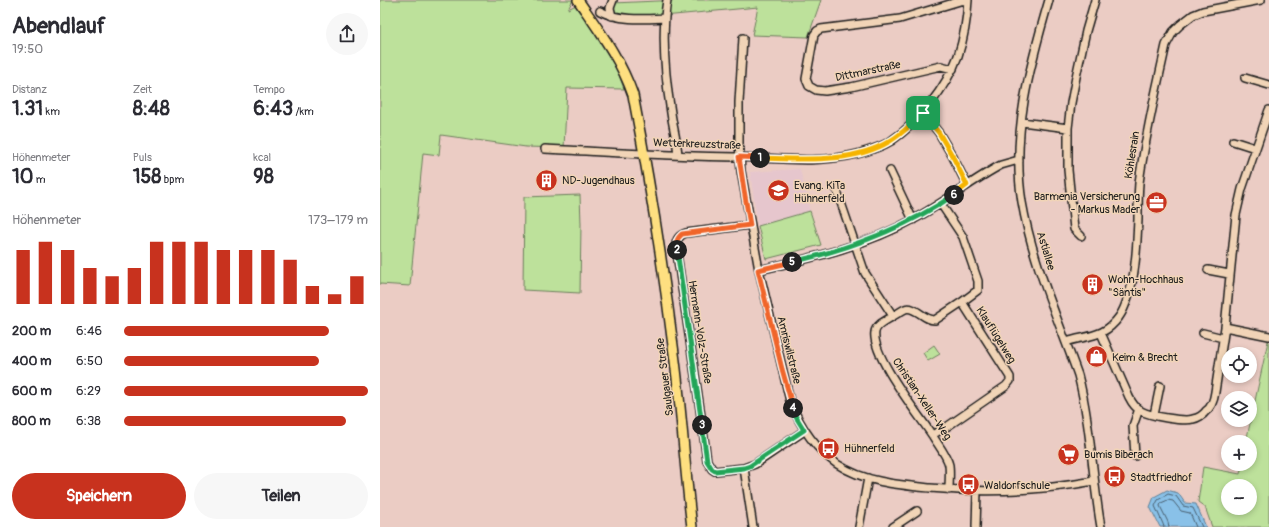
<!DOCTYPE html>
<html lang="de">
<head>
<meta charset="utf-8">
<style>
  :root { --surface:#fff; --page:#f7f7f7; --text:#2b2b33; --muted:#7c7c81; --accent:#c8321e }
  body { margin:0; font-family:Pangolin,sans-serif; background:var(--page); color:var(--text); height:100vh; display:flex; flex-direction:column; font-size:15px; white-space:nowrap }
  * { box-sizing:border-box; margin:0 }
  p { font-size:13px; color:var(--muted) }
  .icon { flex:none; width:22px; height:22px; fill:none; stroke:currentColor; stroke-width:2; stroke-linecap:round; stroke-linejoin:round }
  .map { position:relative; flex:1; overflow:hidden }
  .details { display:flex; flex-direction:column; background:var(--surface); width:380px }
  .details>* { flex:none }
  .fabs { position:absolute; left:841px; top:347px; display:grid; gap:8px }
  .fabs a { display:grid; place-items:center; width:36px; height:36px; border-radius:50%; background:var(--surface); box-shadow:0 2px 6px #0003; font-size:20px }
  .pin { position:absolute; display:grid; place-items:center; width:34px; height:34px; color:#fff; margin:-17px; border-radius:8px; box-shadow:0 2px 6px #0006 }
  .km { position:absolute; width:20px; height:20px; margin:-10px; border-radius:50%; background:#222; color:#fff; font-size:11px; line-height:20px; text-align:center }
  .round { display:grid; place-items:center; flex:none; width:42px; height:42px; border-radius:21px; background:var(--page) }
  .summary { display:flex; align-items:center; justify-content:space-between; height:68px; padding:0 12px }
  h1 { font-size:22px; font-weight:800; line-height:30px }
  .metrics { display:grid; grid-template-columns:repeat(3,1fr); gap:6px; height:68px; padding:4px 12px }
  .metrics div { display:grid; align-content:center }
  .metrics b { font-size:20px; font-weight:800 }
  .metrics small { font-size:11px; font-weight:400 }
  .metrics p { font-size:11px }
  .chart { height:112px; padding:8px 12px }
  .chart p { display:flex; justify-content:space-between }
  .chart svg { width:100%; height:72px; margin-top:4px; stroke:var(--accent); stroke-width:6 }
  .primary-button { display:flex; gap:8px; margin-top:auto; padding:8px 12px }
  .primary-button a { flex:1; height:46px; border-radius:24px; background:var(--accent); color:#fff; font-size:16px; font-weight:800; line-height:46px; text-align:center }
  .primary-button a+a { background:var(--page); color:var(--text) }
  ul { padding:0 12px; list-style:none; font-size:13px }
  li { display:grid; grid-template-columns:64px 48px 1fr; align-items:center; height:30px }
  li i { height:10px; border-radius:5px; background:var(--accent) }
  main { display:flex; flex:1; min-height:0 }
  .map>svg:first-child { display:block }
  .built { fill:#e6c6cd }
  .green { fill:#bde19b; stroke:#6c7e5c; fill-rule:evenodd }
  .water { fill:#89c1e8; stroke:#5d7f96 }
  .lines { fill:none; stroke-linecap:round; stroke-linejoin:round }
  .shore { stroke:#485e6e; stroke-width:1 }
  .minor-casing { stroke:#1c1c1c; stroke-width:10 }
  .major-casing { stroke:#1c1c1c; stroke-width:12 }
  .minor { stroke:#f1d4b7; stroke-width:7 }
  .major { stroke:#fedf80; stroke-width:9 }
  .split-1-casing { stroke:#fff; stroke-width:8 }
  .split-2-casing { stroke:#fff; stroke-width:8 }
  .split-3-casing { stroke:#fff; stroke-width:8 }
  .split-4-casing { stroke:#fff; stroke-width:8 }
  .split-5-casing { stroke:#fff; stroke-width:8 }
  .split-6-casing { stroke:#fff; stroke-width:8 }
  .split-7-casing { stroke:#fff; stroke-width:8 }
  .split-1 { stroke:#f5b400; stroke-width:5 }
  .split-2 { stroke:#f0652b; stroke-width:5 }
  .split-3 { stroke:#22a559; stroke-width:5 }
  .split-4 { stroke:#22a559; stroke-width:5 }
  .split-5 { stroke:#f0652b; stroke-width:5 }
  .split-6 { stroke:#22a559; stroke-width:5 }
  .split-7 { stroke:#f5b400; stroke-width:5 }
  .labels { text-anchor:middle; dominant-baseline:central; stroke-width:3; stroke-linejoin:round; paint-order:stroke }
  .street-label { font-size:11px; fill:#1c1c1c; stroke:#f1d4b7 }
  .poi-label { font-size:11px; fill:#1c1c1c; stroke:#f1d4b7; text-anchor:start }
</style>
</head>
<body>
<main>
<section class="details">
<div class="summary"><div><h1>Abendlauf</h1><p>19:50</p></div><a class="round"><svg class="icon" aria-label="share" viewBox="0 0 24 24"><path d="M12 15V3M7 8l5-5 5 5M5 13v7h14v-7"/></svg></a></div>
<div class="metrics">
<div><p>Distanz</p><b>1.31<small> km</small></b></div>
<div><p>Zeit</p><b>8:48</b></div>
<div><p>Tempo</p><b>6:43<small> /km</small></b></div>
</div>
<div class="metrics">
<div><p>Höhenmeter</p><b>10<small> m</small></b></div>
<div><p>Puls</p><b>158<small> bpm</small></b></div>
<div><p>kcal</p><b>98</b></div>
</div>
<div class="chart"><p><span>Höhenmeter</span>173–179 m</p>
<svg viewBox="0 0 160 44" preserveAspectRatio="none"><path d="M5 44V11M15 44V6M25 44V11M35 44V22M45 44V27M55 44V22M65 44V6M75 44V6M85 44V6M95 44V11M105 44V11M115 44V11M125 44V17M135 44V33M145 44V38M155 44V27"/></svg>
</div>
<ul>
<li><b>200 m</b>6:46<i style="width:84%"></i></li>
<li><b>400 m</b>6:50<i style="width:80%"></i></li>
<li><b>600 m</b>6:29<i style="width:100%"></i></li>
<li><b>800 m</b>6:38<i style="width:91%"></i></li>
</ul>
<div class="primary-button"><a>Speichern</a><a>Teilen</a></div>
</section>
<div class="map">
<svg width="889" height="527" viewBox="0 0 889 527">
  <rect width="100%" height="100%" fill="#ebccc4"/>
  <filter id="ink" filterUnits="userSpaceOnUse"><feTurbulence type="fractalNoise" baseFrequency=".025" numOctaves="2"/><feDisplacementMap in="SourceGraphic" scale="8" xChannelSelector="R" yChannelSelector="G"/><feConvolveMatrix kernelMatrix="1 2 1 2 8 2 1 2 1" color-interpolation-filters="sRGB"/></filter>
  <g filter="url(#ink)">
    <path class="built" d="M420,169L430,211L378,226L370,172Z"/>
    <path class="green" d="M0,0H193L188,9L196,5L237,69L244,89L187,88L184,148L146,147L61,135L59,155L43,153L30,286L0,284Z
      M300,0H441L428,37L372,35L378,7L273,17L224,13L233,3Z
      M200,195L201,224L200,293L143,290L144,197Z
      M430,211L441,245L386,259L378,226Z
      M888,341L889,342V527H832L825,507L818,502L823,467L860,474L862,464H870V442H866ZM848,486H870V508H848Z
      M554,345L560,354L548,361L543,353Z"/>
    <path class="water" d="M787,490L798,493L805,503L816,504L826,527H780L770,507L774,497Z"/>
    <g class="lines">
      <path class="shore" d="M784,527L783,524L775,506L778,500L788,494L796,496L803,506L813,508L822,527
        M789,527L788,522L780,506L781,503L788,500L793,501L801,511L810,513L816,527"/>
      <defs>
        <path id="minor" d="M287,0C281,37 285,76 291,113C293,127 297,141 298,155
          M669,0C650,65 631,134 642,202C652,261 678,319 698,375C711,425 712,476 721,527
          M220,11C239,21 264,19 285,18
          M232,16L230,8L233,0
          M363,38L359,102V143L361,171L379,270L410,401C420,426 434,448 457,464C484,482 518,485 550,488C604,493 660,491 714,481
          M573,69L561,66L471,87L445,91L436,90L429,86L426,79L434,35L437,31L441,29L520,19L580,1L588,0
          M865,78L889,85
          M543,113L559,133L573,157L587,185
          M642,122L688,128
          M853,141L875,148
          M165,149C229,152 293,156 356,157C396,158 438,164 477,154C488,151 501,147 511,141C539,122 566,88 578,56C584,38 587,19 588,0
          M510,171L533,220
          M456,188L485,273L513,316C508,320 496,324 495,332C491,356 540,416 554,438C559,446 567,456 569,465C570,473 569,482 569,490
          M370,225L306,233C300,235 296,239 296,246C306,318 318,389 327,461L332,469L335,471L364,468L373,527
          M701,236L694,229L688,170V128L691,103L696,77L706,31L715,0
          M379,270C431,258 486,246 534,219C564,203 591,181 621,165L635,161H639
          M828,270L849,274
          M513,316C517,314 521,311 525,309C535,305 544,321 555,320L582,302
          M845,327L889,336
          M721,333L749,397C752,403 755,408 761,411C770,416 804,422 813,419C818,418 823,415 826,411C832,407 834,399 835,392L845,327L856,215L862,189L889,110
          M823,333L843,338
          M686,342C708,335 724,338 739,317C745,309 747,300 750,291C756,268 757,243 758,219C758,207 758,195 759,183C765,136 776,91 786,45L793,32L800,25L813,15L823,11L881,0
          M774,415L780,386
          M552,435L568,426L626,386L630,381V377L582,302L598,290V281L583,237L561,204
          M755,456L753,426L759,409
          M364,468L375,464L424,431
          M479,527L488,478
          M513,527L537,511
          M596,527L597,491"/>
        <path id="major" d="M198,0C220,32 240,58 253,95C270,183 284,272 295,361C302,416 305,472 312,527"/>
      </defs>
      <use href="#minor" class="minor-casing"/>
      <use href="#major" class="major-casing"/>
      <use href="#minor" class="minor"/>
      <use href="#major" class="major"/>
    </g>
  </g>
  <g class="lines" filter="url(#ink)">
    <defs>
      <path id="split-1" d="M380,158C422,159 472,164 510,141C522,134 533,123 543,113"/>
      <path id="split-2" d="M297,250C296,243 296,239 302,234L370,225L364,190L359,157L380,158"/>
      <path id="split-3" d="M297,250L322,425"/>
      <path id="split-4" d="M322,425L327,461L332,469L335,471L364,468L370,466L424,430L416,417L413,408"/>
      <path id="split-5" d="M412,262L378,270L402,369L413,408"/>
      <path id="split-6" d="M412,262C470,249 525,228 574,195"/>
      <path id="split-7" d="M543,113L559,133L573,157L587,185L574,195"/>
    </defs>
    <use href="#split-1" class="split-1-casing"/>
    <use href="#split-2" class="split-2-casing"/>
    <use href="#split-3" class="split-3-casing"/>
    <use href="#split-4" class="split-4-casing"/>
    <use href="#split-5" class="split-5-casing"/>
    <use href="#split-6" class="split-6-casing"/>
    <use href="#split-7" class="split-7-casing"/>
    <use href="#split-1" class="split-1"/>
    <use href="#split-2" class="split-2"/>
    <use href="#split-3" class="split-3"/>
    <use href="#split-4" class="split-4"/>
    <use href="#split-5" class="split-5"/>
    <use href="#split-6" class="split-6"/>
    <use href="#split-7" class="split-7"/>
  </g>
  <defs>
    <symbol id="building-disc" viewBox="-11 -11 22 22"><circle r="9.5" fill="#c8321e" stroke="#f1d4b7"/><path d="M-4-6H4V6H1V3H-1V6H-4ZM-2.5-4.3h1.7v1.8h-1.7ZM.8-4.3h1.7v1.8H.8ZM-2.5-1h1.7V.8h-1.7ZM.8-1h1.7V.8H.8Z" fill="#fff"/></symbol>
    <symbol id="school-disc" viewBox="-11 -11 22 22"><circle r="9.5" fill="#c8321e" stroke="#f1d4b7"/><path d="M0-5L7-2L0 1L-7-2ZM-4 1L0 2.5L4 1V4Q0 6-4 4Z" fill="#fff"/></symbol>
    <symbol id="office-disc" viewBox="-11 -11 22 22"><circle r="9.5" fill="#c8321e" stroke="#f1d4b7"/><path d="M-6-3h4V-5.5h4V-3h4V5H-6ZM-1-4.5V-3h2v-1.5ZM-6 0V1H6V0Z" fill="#fff"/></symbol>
    <symbol id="shop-disc" viewBox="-11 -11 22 22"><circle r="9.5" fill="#c8321e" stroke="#f1d4b7"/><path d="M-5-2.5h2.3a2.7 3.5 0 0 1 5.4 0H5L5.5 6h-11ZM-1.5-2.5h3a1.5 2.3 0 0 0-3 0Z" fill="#fff"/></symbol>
    <symbol id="bus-disc" viewBox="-11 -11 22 22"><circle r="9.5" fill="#c8321e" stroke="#f1d4b7"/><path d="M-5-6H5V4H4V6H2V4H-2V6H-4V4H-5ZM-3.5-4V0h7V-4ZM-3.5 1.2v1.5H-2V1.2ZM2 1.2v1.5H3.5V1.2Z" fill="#fff"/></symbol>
    <symbol id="supermarket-disc" viewBox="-11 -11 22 22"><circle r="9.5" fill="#c8321e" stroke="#f1d4b7"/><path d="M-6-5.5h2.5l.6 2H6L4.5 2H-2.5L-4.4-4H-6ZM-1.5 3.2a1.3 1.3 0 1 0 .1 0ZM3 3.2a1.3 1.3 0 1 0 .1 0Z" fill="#fff"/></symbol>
  </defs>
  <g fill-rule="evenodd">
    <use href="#building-disc" x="154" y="168" width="25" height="25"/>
    <use href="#school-disc" x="386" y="178" width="25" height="25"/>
    <use href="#office-disc" x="764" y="190" width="25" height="25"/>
    <use href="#building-disc" x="700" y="272" width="25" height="25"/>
    <use href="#shop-disc" x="704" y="344" width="25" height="25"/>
    <use href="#bus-disc" x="436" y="436" width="25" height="25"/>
    <use href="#supermarket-disc" x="676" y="442" width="25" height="25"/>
    <use href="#bus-disc" x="722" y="464" width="25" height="25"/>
    <use href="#bus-disc" x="576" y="472" width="25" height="25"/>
  </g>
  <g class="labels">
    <g class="street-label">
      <text transform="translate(488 71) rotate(-12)">Dittmarstraße</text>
      <text transform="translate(317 144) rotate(2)">Wetterkreuzstraße</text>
      <text transform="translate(752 155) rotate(-81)">Köhlesrain</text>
      <text transform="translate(666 251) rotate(73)">Astiallee</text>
      <text transform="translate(320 332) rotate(81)">Hermann-Volz-Straße</text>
      <text transform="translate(616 335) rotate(58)">Klauflügelweg</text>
      <text transform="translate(409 350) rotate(76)">Amriswilstraße</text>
      <text transform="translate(285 377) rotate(-97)">Saulgauer Straße</text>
      <text transform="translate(542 399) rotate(56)">Christian-Xeller-Weg</text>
    </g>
    <g class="poi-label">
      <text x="182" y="180">ND-Jugendhaus</text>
      <text x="414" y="185">Evang. KiTa<tspan x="414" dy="13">Hühnerfeld</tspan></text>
      <text x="760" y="196" text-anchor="end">Barmenia Versicherung<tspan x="760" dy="13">- Markus Mader</tspan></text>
      <text x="728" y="279">Wohn-Hochhaus<tspan x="728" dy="13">"Säntis"</tspan></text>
      <text x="732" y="357">Keim &amp; Brecht</text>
      <text x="464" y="448">Hühnerfeld</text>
      <text x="704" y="454">Bumis Biberach</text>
      <text x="750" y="477">Stadtfriedhof</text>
      <text x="604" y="485">Waldorfschule</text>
    </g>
  </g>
</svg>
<div class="fabs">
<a><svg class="icon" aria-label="locate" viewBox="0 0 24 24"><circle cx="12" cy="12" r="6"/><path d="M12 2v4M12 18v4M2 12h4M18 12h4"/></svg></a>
<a><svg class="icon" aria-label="layers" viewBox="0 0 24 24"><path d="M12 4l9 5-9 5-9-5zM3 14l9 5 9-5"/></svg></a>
<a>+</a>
<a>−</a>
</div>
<div class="pin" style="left:543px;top:113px;background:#1e9e55"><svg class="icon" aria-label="arrive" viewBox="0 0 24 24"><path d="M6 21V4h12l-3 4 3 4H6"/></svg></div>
<b class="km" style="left:380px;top:158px">1</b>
<b class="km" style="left:297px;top:250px">2</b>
<b class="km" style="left:322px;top:425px">3</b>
<b class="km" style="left:413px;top:408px">4</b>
<b class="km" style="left:412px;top:262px">5</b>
<b class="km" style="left:574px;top:195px">6</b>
</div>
</main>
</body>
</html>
